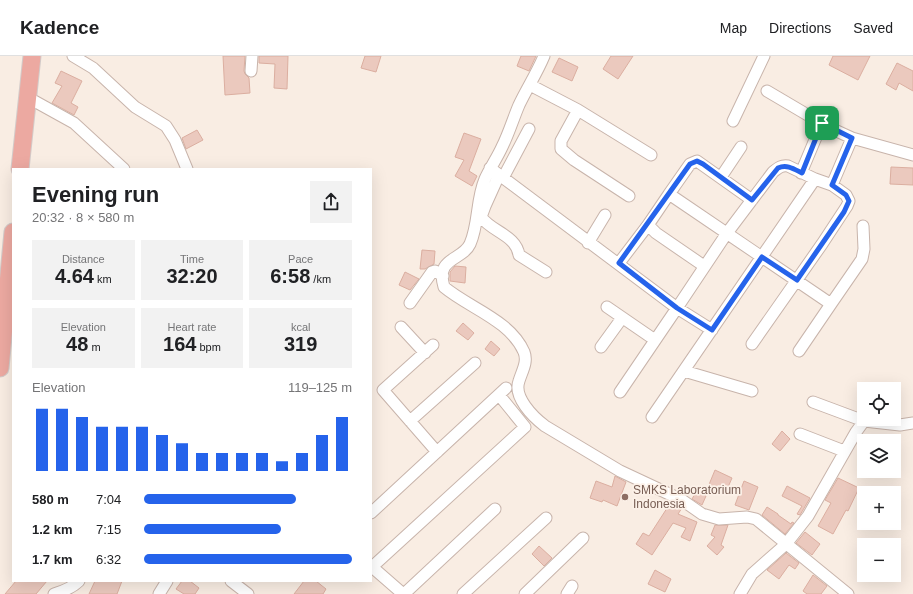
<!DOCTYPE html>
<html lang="en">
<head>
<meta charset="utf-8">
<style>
  :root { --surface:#fff; --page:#f2f2f2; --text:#202124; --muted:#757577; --line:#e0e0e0; --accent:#2563eb }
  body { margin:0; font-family:Arial,sans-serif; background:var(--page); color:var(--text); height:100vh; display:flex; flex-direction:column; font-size:15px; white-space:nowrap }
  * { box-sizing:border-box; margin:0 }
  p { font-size:13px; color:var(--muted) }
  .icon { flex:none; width:22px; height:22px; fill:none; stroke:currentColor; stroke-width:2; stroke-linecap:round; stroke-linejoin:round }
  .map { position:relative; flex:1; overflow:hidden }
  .side { position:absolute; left:12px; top:112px; width:360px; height:414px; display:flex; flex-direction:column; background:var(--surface); border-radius:0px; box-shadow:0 4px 16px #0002 }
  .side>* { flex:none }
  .tools { position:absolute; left:857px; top:326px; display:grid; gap:8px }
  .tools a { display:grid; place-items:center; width:44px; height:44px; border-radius:0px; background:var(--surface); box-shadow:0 4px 16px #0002; font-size:20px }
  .pin { position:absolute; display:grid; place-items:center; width:34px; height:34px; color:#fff; margin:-17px; border-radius:8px; box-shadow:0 2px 6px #0006 }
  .round { display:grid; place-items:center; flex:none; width:42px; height:42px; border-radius:0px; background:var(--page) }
  .head { display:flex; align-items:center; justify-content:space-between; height:68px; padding:0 20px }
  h1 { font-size:22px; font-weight:700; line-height:30px }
  .stats { display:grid; grid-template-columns:repeat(3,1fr); gap:6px; height:68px; padding:4px 20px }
  .stats div { display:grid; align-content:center; border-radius:0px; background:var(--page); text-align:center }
  .stats b { font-size:20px; font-weight:700 }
  .stats small { font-size:11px; font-weight:400 }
  .stats p { font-size:11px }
  .chart { height:112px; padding:8px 20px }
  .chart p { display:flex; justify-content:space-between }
  .chart svg { width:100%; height:72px; margin-top:4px; stroke:var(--accent); stroke-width:6 }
  ul { padding:0 20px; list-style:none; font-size:13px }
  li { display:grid; grid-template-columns:64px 48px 1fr; align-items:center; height:30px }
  li i { height:10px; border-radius:5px; background:var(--accent) }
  header { display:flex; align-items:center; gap:24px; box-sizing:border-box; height:56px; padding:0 20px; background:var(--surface); border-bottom:1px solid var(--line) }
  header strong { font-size:19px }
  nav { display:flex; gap:22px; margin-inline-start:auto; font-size:14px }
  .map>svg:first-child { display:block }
  .building { fill:#ebc9be; stroke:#dbaea0 }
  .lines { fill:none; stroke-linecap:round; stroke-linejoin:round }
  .minor-casing { stroke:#c8b4ab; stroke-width:13 }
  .highway-casing { stroke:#d3cbc9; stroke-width:19 }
  .minor { stroke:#fff; stroke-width:11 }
  .highway { stroke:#eca9a1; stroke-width:17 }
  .route-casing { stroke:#fff; stroke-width:8 }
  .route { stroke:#2563eb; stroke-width:5 }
  .education-dot { fill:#8d6e63; stroke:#fcf1e8; stroke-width:1.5 }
  .labels { text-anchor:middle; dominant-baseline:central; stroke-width:3.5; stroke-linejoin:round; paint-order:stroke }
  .education-label { font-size:12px; fill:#785e54; stroke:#fcf1e8; text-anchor:start }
</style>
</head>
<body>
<header>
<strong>Kadence</strong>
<nav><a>Map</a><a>Directions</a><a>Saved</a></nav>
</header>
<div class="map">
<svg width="913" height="538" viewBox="0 0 913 538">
  <rect width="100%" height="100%" fill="#f9ede3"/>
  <path class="building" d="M223,0H245L244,15L245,18L249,22L250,37L225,39Z
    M259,0H288L287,33L274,32L275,8L259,7Z
    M365,0H381L376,16L361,12Z
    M521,0H536L529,15L517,10Z
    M611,0H633L618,23L603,13Z
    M833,0H870L858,24L829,9Z
    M559,2L578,11L572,25L552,16Z
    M897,7L913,15V35L899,27L896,34L886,28Z
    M61,15L82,25L71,47L78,51L74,59L52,47L62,30L55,27Z
    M197,74L203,84L186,93L182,82Z
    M464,77L481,83L469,115L477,120L472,130L455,120L464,104L455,101Z
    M891,111L913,112V129L890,128Z
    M422,194L435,195L434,208L425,213H420Z
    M455,210L466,211L465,227L450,225V216Z
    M405,216L419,223L410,234L399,229Z
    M463,267L474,277L468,284L456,275Z
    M491,285L500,293L494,300L485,293Z
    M782,375L790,383L780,395L772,388Z
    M715,414L732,422L725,438L708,431Z
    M615,420L626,426L617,450L603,444L602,446L590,442L596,425L612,431Z
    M838,422L859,432L848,455L846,454L833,478L818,470L831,447L825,444Z
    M744,425L758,431L749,454L735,449Z
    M787,430L810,442L800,459L797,458L802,450L782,440Z
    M696,436L706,440L702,449L692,443Z
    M671,446L682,452L678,458L697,466L690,485L681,481L686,472L673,467L652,499L636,488L643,477L649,480Z
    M767,451L778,458V459L791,468L792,466L794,467L785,478L762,459Z
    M715,469H728L721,489L724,491L717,499L707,490L715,481L711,479Z
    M805,476L820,488L812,499L796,487Z
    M539,490L552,502L544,510L532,498Z
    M786,497L799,507L795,513L789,509L779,523L767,514Z
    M655,514L671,523L665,536L648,528Z
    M813,519L827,530L821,538H807L803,535Z
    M16,525H47L36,538H5Z
    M95,525H122L117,538H89Z
    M182,525H190L199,532L195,538H184L176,533Z
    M304,525H316L326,533L323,538H294Z"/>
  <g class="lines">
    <defs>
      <path id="minor" d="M73,0L93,12L135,51L166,70L175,84L187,113
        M544,0C537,17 527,32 519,49C513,63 509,77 502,91C497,102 490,112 485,123C476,144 479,168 470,188C462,205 435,201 444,231C469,252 510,264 524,296C528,306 522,315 519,325C513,341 533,361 545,370L620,415L682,444L702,458L719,463L747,461L756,463L848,538
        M251,15L252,0
        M530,29L578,54L651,99
        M767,35L828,71L852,82L913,99
        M27,41L74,67L124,113
        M578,54L561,85V93L574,104L629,140
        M733,65L764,0
        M490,112L677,252L727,177L773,116C778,112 781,109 788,110L815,123L832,129
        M801,117L822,67
        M499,119L485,150L481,161C492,176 516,179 519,199L546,216
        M721,121L741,91
        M503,122L529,73
        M669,138L690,108L697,105L752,144
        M588,187L605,159
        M619,207L648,169
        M704,210L656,177L648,169L669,138L831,248L799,295
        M410,247L432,216L435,215L443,220
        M831,248L862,203L864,193L863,170
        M607,251L655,284
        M401,271L425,297
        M752,288L822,188L847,150L849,145L846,139L832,129L852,82
        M433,289L383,334L437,396
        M601,291L622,262
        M684,315L752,335
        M620,336L677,252L712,274
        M813,346L864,365
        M652,361L815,123
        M410,365L475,307
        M800,378L844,395
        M371,457L506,332
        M371,510L403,538
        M372,511L525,371L499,339
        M231,525L248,538
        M54,538C64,535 72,532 79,525
        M159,538L167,525
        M404,538L495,453
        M463,538L546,462
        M525,538L583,482
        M567,538L572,530
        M740,538L752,518L786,488L808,460L856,376L864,365L900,369L913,367"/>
      <path id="highway" d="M20,113L32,0
        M0,312L13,176"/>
    </defs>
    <use href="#minor" class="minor-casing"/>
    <use href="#highway" class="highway-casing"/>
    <use href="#minor" class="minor"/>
    <use href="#highway" class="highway"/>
  </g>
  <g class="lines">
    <defs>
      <path id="route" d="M822,67L852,82L832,129L846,139L849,145L844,156L797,224L762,201L712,274L677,252L619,207L690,108L697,105L703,108L752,144L778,112C787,108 794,113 802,117Z"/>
    </defs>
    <use href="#route" class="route-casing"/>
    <use href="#route" class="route"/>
  </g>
  <circle class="education-dot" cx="625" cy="441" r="4"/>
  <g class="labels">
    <g class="education-label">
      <text x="633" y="434">SMKS Laboratorium<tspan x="633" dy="14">Indonesia</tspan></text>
    </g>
  </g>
</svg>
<div class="tools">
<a><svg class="icon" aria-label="locate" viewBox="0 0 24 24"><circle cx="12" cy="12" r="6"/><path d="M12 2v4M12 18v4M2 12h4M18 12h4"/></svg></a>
<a><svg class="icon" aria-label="layers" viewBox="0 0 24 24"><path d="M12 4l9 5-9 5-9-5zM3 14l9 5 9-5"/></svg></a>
<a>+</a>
<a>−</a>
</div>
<div class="pin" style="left:822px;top:67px;background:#1e9e55"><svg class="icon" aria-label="arrive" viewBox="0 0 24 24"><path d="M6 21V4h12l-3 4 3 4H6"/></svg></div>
<section class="side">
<div class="head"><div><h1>Evening run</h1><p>20:32 · 8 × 580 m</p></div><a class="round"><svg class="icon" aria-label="share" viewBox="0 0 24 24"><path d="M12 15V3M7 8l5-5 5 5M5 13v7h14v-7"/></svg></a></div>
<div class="stats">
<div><p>Distance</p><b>4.64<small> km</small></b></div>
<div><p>Time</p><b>32:20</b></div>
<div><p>Pace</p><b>6:58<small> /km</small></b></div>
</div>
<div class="stats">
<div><p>Elevation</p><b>48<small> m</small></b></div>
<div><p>Heart rate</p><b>164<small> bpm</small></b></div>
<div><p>kcal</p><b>319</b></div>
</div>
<div class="chart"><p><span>Elevation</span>119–125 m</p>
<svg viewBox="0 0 160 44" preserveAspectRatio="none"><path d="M5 44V6M15 44V6M25 44V11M35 44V17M45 44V17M55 44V17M65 44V22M75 44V27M85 44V33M95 44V33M105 44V33M115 44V33M125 44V38M135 44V33M145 44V22M155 44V11"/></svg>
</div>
<ul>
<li><b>580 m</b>7:04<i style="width:73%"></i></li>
<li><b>1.2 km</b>7:15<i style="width:66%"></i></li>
<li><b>1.7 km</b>6:32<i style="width:100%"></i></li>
</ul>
</section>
</div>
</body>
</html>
